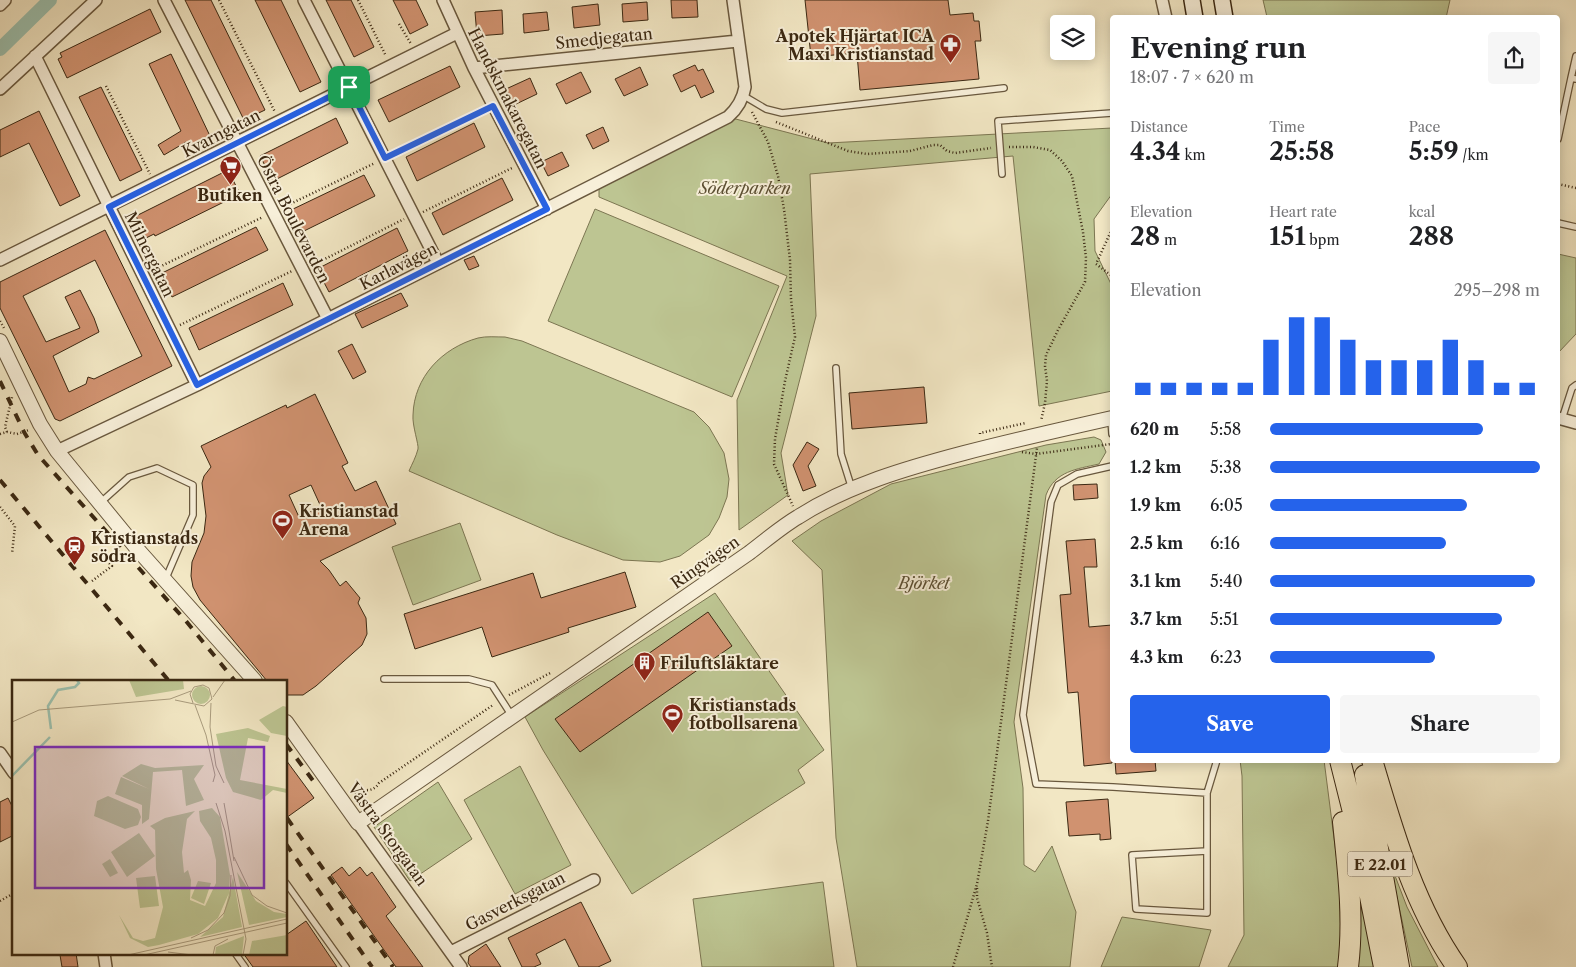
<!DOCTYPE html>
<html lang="en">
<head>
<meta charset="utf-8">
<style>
  :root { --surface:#fff; --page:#f6f6f6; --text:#202124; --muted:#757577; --accent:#2563eb }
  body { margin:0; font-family:"Libre Caslon Text",serif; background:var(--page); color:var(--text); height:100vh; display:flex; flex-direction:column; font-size:19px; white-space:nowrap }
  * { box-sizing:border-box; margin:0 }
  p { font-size:16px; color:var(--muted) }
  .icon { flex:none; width:28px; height:28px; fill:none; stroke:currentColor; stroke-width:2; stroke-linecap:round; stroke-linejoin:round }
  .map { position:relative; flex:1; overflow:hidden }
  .panel { position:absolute; left:1110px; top:15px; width:450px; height:748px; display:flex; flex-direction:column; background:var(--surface); border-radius:5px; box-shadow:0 2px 12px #0003 }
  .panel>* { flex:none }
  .tools { position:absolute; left:1050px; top:15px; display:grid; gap:10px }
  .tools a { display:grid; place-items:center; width:45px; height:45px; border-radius:5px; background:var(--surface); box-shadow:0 2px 12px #0003; font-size:25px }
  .pin { position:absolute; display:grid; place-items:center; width:42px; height:42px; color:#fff; margin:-21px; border-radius:10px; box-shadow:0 2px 8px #0006 }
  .round { display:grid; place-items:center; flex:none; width:52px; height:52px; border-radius:5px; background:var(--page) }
  .overview { display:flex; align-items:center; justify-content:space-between; height:85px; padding:0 20px }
  h1 { font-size:28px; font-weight:800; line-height:38px }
  .figures { display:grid; grid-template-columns:repeat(3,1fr); gap:8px; height:85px; padding:5px 20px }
  .figures div { display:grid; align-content:center }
  .figures b { font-size:25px; font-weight:800 }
  .figures small { font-size:14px; font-weight:400 }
  .figures p { font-size:14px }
  .chart { height:140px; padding:10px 20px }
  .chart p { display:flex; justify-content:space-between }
  .chart svg { width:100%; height:90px; margin-top:5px; stroke:var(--accent); stroke-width:6 }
  .cta { display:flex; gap:10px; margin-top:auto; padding:10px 20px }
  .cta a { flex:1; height:58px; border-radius:5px; background:var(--accent); color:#fff; font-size:20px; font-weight:800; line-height:58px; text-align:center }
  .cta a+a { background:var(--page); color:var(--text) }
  ul { padding:0 20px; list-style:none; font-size:16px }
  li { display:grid; grid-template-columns:80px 60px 1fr; align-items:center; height:38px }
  li i { height:12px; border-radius:6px; background:var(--accent) }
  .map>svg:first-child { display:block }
  .green { fill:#bdc592; stroke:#7c7652 }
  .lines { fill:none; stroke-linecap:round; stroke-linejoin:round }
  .canal { stroke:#9cc1af; stroke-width:14 }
  .building { fill:#d09270; stroke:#3b2812; fill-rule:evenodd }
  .service-casing { stroke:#69583e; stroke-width:8 }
  .minor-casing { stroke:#69583e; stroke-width:14 }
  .tertiary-casing { stroke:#69583e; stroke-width:16 }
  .secondary-casing { stroke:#3b2812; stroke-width:18 }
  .motorway-casing { stroke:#3b2812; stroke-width:22 }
  .path { stroke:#3b2812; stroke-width:2.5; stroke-dasharray:1 2.5; stroke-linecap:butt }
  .service { stroke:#f7efd9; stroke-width:5.5 }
  .minor { stroke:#f7efd9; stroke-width:11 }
  .tertiary { stroke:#f7efd9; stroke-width:14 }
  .secondary { stroke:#f7efd9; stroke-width:15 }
  .motorway { stroke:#f2e7c4; stroke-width:20 }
  .rail { stroke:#3b2812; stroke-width:4; stroke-dasharray:9 9; stroke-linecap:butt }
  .route-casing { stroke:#fff; stroke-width:10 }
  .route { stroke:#2563eb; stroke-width:6 }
  .labels { text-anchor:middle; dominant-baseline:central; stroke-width:4; stroke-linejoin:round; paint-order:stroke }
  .shield { fill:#f7efd9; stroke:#73644e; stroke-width:1 }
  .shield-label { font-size:15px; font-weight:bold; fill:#3b2812 }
  .poi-label { font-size:16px; font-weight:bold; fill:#3b2812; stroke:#f7efd9; text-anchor:start }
  .street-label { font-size:16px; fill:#3b2812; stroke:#f7efd9 }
  .park-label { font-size:16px; font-style:italic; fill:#5c4f32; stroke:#f7efd9 }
  .inset-river { fill:none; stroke:#9cc1af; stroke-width:2.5 }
  .inset-road { fill:none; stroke:#a99b7d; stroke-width:1 }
  .view { fill:#7b2cbf; fill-opacity:0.15; stroke:#7b2cbf; stroke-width:2.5 }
  .inset-edge { fill:none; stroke:#3b2812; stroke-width:2.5 }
</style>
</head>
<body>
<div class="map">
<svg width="1576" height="967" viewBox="0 0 1576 967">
  <rect width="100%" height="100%" fill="#f2e7c4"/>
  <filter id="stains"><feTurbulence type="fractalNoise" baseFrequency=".004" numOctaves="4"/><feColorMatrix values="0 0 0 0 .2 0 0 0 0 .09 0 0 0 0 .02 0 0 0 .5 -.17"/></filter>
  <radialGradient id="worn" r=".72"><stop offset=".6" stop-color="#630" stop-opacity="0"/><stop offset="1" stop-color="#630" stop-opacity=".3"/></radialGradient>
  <path class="green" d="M1263,0H1450L1446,18L1267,17Z
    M728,117L828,143L1112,128V194L1094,219L1095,251L1112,286V391L1039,406L1013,156L810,174L816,316L781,453L788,495L739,530L737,400L787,276L599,197V182Z
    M595,209L779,286L732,397L548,321Z
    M1558,254L1576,258V334L1558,353Z
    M505,337L522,341L694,412L709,427L724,453L729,479L727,497L719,518L709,535L680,556L660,562L623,560L557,535L409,471C412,464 416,457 418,449C419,445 412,425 413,415C414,377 442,348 478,338C486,336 496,337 505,337Z
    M1094,437L1101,440L1106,452L1099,464C1077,469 1055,471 1046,495L1014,722L1023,788L1024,865L1035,872L1052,846L1076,912L1070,967H857L836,838L822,570L792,541L821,521L891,484L1046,445Z
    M460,523L481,580L413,605L392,547Z
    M715,593L824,750L798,770L805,783L632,894L543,750L525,717Z
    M1240,760H1324L1339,877L1341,939L1338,967H1228L1244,935L1242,776Z
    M520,766L571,865L515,894L464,800Z
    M438,782L472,839L410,881L374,827Z
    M1389,860L1407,907L1438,967H1412Z
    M823,882L834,967H702L693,899Z
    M1361,892L1375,967H1356Z
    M1122,917L1211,930L1199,967H1101Z"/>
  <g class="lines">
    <path class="canal" d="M0,49L50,0"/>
  </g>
  <path class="building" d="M185,0H211L265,110L244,120Z
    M255,0H281L321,82L300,92Z
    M326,0H351L374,47L354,57Z
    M393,0H416L428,25L410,34Z
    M671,0H697L698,17L672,18Z
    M805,0H948L950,15L973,13L974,21H979L981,41H975L979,79L860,90L857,53L811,57Z
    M647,2L648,20L623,22L622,4Z
    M598,4L600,25L574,28L572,7Z
    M150,9L161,32L67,78L58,59L62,57L60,53Z
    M502,10L503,34L477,36L475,12Z
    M547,12L549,30L524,33L523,14Z
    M171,54L210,136L188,146L186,142L164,155L158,145L181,131L149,64Z
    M695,65L698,71L703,69L714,92L701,98L695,85L681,92L673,75Z
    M450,66L460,87L389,122L378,100Z
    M640,67L648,85L624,96L615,79Z
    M581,72L591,92L566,104L556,84Z
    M530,78L537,94L514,105L506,89Z
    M101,87L142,170L120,181L79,97Z
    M39,111L80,196L60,206L29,143L0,157V130Z
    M336,118L348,143L273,181L260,156Z
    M474,123L485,147L417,181L406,157Z
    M603,127L609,141L593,149L586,135Z
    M562,152L569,166L548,176L541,162Z
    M228,170L239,192L231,196L232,198L155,236L154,234L146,238L136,216Z
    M364,175L375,196L302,232L291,210Z
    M502,178L513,200L443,235L432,213Z
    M256,227L268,250L172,297L160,274Z
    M397,228L408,251L329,292L317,269Z
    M105,230L172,366L60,421L55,419L0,308V282ZM95,260L142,356L94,379L88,377L86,384L69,392L53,356L99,332L94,318L80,290L65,297L80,328L46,342L23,296Z
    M474,256L479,266L469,270L464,260Z
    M283,283L293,305L199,350L189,328Z
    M401,293L408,306L362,328L355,314Z
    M352,344L366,372L353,379L338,351Z
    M924,387L927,423L852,429L849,393Z
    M315,394L348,463L342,466L355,491L376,481L396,524L320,561L329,570L340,586L346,581L360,598L358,603L366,618L367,634L362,645L316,686L303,695H286V681H267L200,600L193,587L191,576L192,562L204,533L206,516L202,483L204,476L211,467L201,446L286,405L287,408ZM311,485L321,507L299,517L289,495Z
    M807,442L819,449L808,466L816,486L803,491L793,465Z
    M1097,484L1098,498L1074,500L1073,485Z
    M1095,539L1097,567H1084L1089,627L1112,625V763L1084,766L1078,692L1068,693L1060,595L1071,594L1066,541Z
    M625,572L636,607L568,628L569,632L492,657L482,627L415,649L404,614L533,573L541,598Z
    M708,612L732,646L580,752L555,719Z
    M286,760L314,798L286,818Z
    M1115,760H1155L1156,771L1116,774Z
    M8,798L14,810V835L0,842V802Z
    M1108,799L1111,839L1100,840V834L1069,836L1066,802Z
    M342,867L349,876L360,867L367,876L372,872L396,907L386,916L423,967H396L331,875Z
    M581,902L611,961L598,967H579L565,939L536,954L541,964L534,967H522L508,938Z
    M306,921L337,967H253L243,953H286V935Z
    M486,944L501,967H471L468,963L469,956Z
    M76,953L78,967H62L60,955Z"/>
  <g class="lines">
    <defs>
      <path id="service" d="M1576,56L1571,78L1576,79
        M744,96L766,109L782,113L1004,88
        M1558,139L1571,78
        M1002,174L998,121L1112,113
        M1558,223L1576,227
        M836,368L841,454L852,489
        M1111,419L1112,434
        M1562,419L1572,388L1576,385
        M1112,466L1077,474L1058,485L1051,502L1023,715L1036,784L1113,787L1207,793L1217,760
        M100,503L129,477L157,468L193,485V515L166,578
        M384,679H469L492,685L512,716
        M1207,793V913L1136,909L1132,855L1207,851
        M286,883L346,967
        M235,953L245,967"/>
      <path id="minor" d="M164,0L328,319
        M304,0L438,263
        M443,0L474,68L547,209
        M1162,0L1166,18
        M0,5L5,0
        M35,56L197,385
        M474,68L738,41
        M0,89L96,0
        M0,260L457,33
        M1558,418L1576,423
        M57,451L197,385L728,117C738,108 743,99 745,87L733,0
        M0,753L14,773
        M358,823L461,967
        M451,952L594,880
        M104,953L106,967"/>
      <path id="tertiary" d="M0,341L40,424L57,451L139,551L255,681
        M286,722L358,823L749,553C765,541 781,527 798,517C848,485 907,468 964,453C1014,440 1063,429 1112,418"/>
      <path id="secondary" d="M1192,0L1195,18
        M1222,0L1225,18"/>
      <path id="motorway" d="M1340,760L1354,816L1384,967
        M1372,760C1393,831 1414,906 1457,967
        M1365,775L1399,967
        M1343,822C1348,870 1354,919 1348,967"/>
    </defs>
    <use href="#service" class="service-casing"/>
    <use href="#minor" class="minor-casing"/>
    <use href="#tertiary" class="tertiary-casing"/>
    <use href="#secondary" class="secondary-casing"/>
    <use href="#motorway" class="motorway-casing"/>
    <path class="path" d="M219,0L275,112
      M358,0L386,56
      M399,24L411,44
      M106,86L150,174
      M752,112L768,142L778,176L784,209L790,260L791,299L795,337L785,381L775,439L774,464L793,506
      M776,122L848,151L867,154L910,151L933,145H940L947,151L955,153L991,148
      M1009,147H1033L1050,150L1062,161L1072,176L1083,232L1086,258L1085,282L1058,330L1046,355L1045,366L1047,381L1045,403L1041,421
      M394,154L483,110
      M1558,184L1576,188
      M284,207L375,163
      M423,212L512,168
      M1112,229L1096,264L1112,276
      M313,265L404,219
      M153,270L263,217
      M0,321L4,328
      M180,325L292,271
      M7,432L5,427L12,397
      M0,434L7,432L17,434L29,430
      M980,434V433L1026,423
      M1022,452L1036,454L1111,444
      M0,507L15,526L12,554
      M92,581L112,566L106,560L120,549
      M509,695L552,672
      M353,789C363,790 373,793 379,783L493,705
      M353,790L365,802
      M977,888V898L987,933L992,967
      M0,901L14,893
      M953,967L977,884L988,821L1037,448"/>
    <use href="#service" class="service"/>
    <use href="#minor" class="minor"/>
    <use href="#tertiary" class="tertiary"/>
    <use href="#secondary" class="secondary"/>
    <use href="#motorway" class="motorway"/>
    <path class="rail" d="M0,381L24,432L38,455L186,621L235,681
      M0,480L169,681
      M286,744L317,786
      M287,818L393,967
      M286,844L372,967"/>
  </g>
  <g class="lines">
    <defs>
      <path id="route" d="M349,87L385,158L493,106L547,209L197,385L109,207Z"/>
    </defs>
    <use href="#route" class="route-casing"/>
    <use href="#route" class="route"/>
  </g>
  <defs>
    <symbol id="pharmacy-pin" viewBox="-11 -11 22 30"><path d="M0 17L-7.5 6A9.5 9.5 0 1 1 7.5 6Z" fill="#8f2418" stroke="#f7efd9"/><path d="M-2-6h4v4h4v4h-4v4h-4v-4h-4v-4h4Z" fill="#fff"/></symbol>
    <symbol id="supermarket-pin" viewBox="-11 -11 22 30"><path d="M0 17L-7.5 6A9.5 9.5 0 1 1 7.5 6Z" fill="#8f2418" stroke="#f7efd9"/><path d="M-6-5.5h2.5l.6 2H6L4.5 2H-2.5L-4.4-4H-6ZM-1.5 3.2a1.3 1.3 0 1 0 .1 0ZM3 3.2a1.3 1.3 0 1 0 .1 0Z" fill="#fff"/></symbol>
    <symbol id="stadium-pin" viewBox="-11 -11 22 30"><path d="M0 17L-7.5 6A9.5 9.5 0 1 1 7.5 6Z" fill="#8f2418" stroke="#f7efd9"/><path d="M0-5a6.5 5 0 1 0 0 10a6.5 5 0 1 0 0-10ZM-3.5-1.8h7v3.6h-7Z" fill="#fff"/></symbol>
    <symbol id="station-pin" viewBox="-11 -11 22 30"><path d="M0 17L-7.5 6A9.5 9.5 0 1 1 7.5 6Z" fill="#8f2418" stroke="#f7efd9"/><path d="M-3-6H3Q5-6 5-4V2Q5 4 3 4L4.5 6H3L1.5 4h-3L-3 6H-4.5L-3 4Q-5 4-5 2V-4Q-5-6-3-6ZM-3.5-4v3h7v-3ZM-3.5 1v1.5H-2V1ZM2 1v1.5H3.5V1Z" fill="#fff"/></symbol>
    <symbol id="building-pin" viewBox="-11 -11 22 30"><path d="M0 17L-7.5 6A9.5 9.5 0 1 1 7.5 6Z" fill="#8f2418" stroke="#f7efd9"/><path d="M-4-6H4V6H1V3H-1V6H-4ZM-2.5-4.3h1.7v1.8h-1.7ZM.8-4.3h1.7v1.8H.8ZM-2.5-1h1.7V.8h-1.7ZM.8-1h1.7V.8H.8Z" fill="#fff"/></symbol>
  </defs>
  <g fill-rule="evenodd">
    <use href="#pharmacy-pin" x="938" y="32" width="25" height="34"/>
    <use href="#supermarket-pin" x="218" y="154" width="25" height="34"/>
    <use href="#stadium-pin" x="270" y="508" width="25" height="34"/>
    <use href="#station-pin" x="62" y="534" width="25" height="34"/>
    <use href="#building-pin" x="632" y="650" width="25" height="34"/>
    <use href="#stadium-pin" x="660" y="702" width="25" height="34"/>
  </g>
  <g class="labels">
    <rect class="shield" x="1347.5" y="851.5" width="65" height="25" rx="4"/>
    <g class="shield-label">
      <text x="1380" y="864">E 22.01</text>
    </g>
    <g class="poi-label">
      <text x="934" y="36" text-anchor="end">Apotek Hjärtat ICA<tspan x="934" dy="18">Maxi Kristianstad</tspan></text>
      <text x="230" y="195" text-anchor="middle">Butiken</text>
      <text x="299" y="511">Kristianstad<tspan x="299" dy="18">Arena</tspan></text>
      <text x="91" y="538">Kristianstads<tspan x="91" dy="18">södra</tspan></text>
      <text x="660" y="663">Friluftsläktare</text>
      <text x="689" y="705">Kristianstads<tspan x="689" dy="18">fotbollsarena</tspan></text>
    </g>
    <g class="street-label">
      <text transform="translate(604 38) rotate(-6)">Smedjegatan</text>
      <text transform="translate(508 98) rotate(63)">Handskmakaregatan</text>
      <text transform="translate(221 133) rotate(-27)">Kvarngatan</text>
      <text transform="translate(294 219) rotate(63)">Östra Boulevarden</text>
      <text transform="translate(150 254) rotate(64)">Milnergatan</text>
      <text transform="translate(398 266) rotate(-27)">Karlavägen</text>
      <text transform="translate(705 562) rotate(-35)">Ringvägen</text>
      <text transform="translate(388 834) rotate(54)">Västra Storgatan</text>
      <text transform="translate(515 901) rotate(-27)">Gasverksgatan</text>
    </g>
    <g class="park-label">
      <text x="745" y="188">Söderparken</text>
      <text x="924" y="583">Björket</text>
    </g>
  </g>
  <g transform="translate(12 680)">
    <rect width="275" height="275" fill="#f2e7c4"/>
    <path d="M117,0H171L172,9L124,17ZM180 15a9 9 0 1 1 18 0a9 9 0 1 1-18 0ZM271,26L275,27V56L259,53L247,40ZM236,48L258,56L256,62L236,58L228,100L275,109V113L261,110L249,120L221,112L214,98L204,54ZM129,84L143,88L192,85L182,99L192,120L174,126L170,90L141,92L137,139L130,144V125L103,114L109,97L137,109L110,96ZM96,116L126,129L129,137L126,145L113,149L82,136L85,121ZM200,128L208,137L218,195L217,213L206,238L186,254L147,265L136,267L118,258L107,235L121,258L131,261L143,258L151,227L144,189L143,150L138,146L153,138L183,131L175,139L170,172L172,193L176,190L179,200L178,220L193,226L204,203V180L199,158L188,141L187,131ZM127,153L143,176L115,197L99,172ZM98,179L106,193L98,197L90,184ZM225,192L244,221L262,232L275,234V237L237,245ZM143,196L147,226L128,228L124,198ZM221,197L230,247L188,257L211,237ZM186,201L199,203L192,224L179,218ZM275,255V275H237L240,261ZM232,256L230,275H203L204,267Z" fill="#bdc592"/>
    <path class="inset-river" d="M39,49L36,26L46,10L63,7L67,3L65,0M0,96L38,57"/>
    <path class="inset-road" d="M201,17L213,0M163,20L192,26L200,19L197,8L191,5L182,7L178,14L181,23M199,23L198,47L204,86L212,103M183,25L194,55L203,95L201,102M0,42L27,30L158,19L179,11M204,123L213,151M212,123L217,151M213,151L234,259L231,275M217,151L222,181M222,177L240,215L255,226L275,233M179,258L196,250L212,233L218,216L219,195M156,272L180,275M116,275L275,239M132,275L275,243M201,275L203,266L216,259"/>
    <path class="view" d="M23,67H252V208H23Z"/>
    <rect width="275" height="275" class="inset-edge"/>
  </g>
  <rect width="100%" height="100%" filter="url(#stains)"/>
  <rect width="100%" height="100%" fill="url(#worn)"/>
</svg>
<div class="tools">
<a><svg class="icon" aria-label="layers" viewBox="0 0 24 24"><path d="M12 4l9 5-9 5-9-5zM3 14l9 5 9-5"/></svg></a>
</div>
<div class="pin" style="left:349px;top:87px;background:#1e9e55"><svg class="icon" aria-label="arrive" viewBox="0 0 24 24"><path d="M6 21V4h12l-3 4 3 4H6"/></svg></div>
<section class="panel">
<div class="overview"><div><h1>Evening run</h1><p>18:07 · 7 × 620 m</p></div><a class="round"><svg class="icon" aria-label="share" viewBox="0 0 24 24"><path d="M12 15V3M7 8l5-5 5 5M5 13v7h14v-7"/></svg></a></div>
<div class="figures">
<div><p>Distance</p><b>4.34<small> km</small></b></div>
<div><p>Time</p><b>25:58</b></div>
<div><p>Pace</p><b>5:59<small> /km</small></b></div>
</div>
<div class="figures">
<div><p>Elevation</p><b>28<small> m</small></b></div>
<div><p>Heart rate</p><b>151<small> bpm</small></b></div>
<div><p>kcal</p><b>288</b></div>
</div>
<div class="chart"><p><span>Elevation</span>295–298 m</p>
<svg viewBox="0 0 160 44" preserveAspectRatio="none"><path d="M5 44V38M15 44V38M25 44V38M35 44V38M45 44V38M55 44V17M65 44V6M75 44V6M85 44V17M95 44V27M105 44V27M115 44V27M125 44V17M135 44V27M145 44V38M155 44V38"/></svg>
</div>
<ul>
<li><b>620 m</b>5:58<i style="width:79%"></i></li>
<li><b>1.2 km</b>5:38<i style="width:100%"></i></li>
<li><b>1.9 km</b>6:05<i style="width:73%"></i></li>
<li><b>2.5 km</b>6:16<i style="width:65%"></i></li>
<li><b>3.1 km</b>5:40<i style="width:98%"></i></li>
<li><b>3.7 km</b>5:51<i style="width:86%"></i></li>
<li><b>4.3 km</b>6:23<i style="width:61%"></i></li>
</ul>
<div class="cta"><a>Save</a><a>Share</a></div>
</section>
</div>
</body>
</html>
